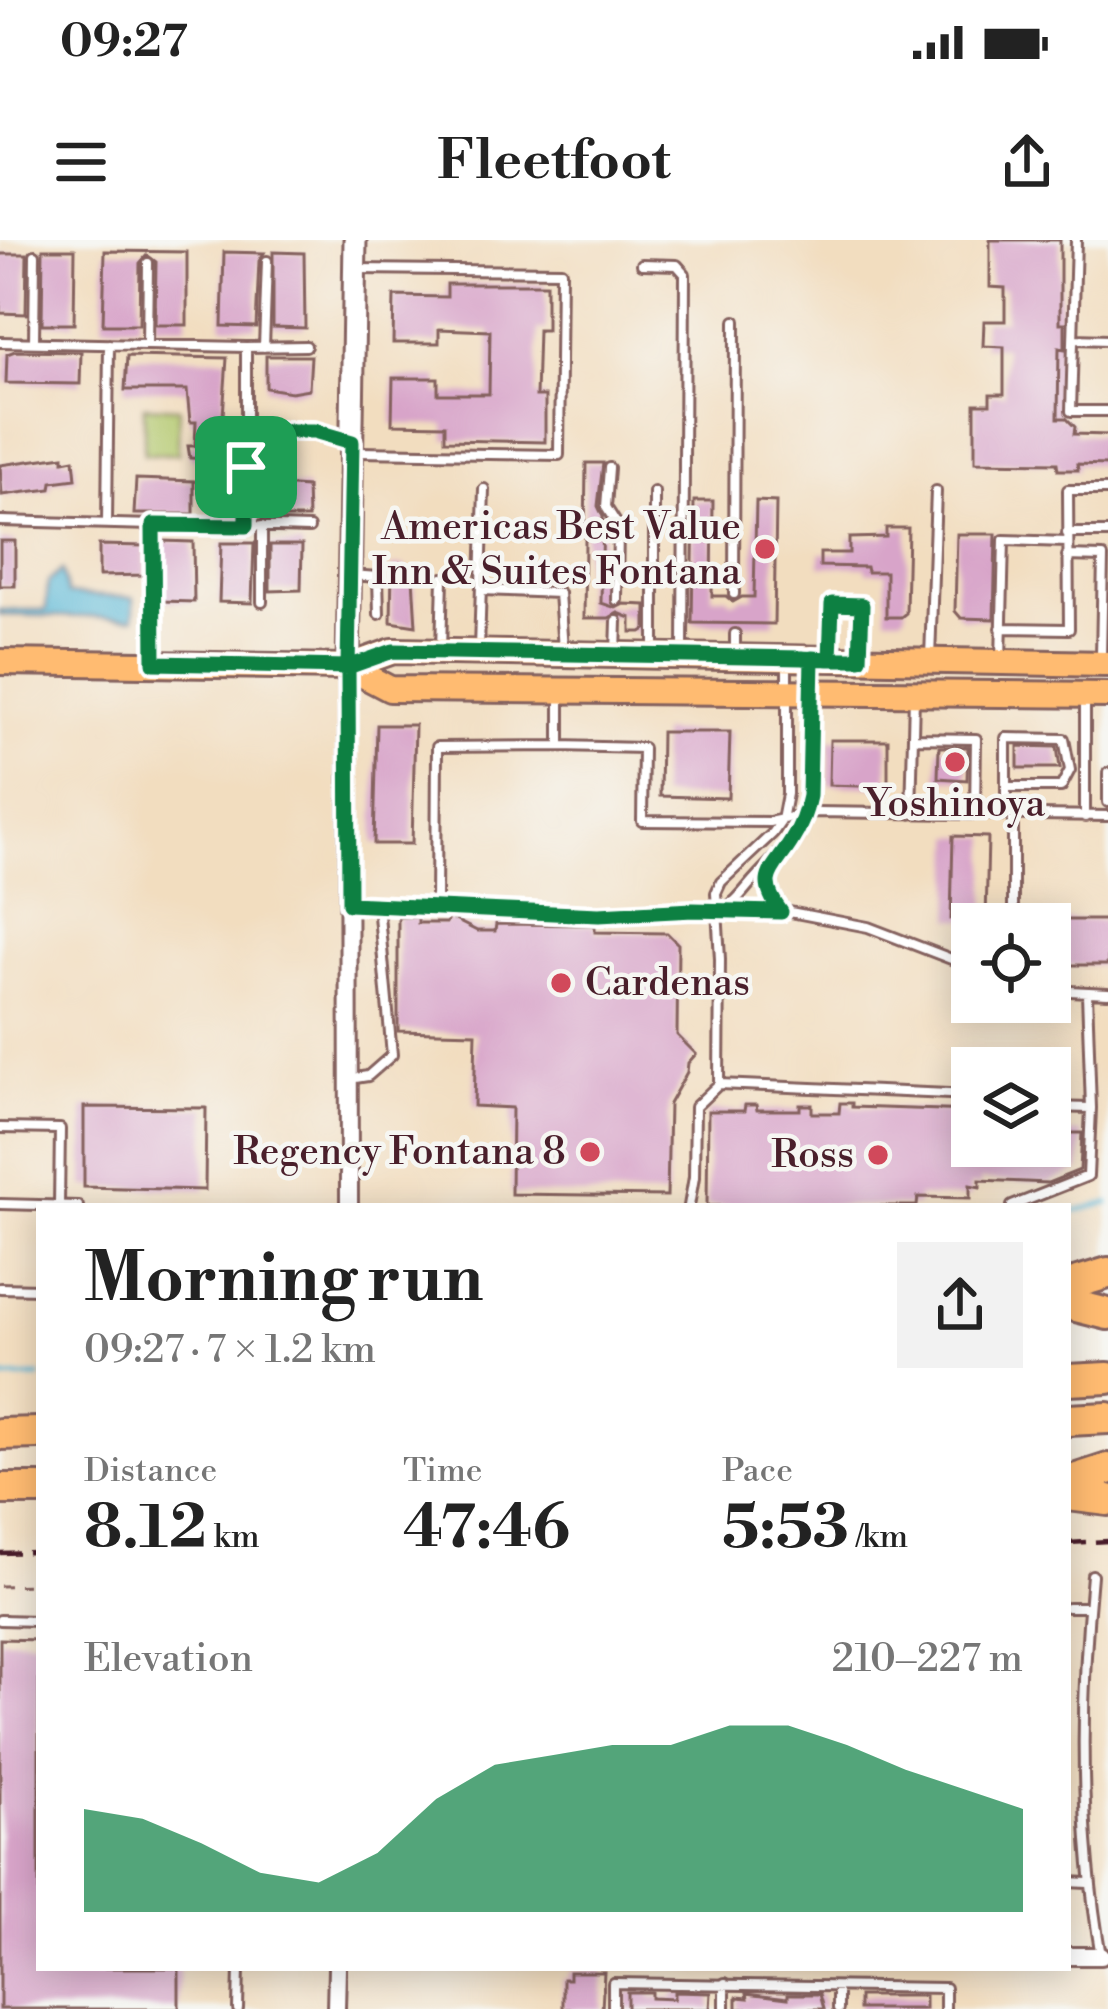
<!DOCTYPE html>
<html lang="en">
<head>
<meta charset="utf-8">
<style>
  :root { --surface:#fff; --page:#f2f2f2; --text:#222; --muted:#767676; --accent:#0b8043 }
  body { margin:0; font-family:"Libre Bodoni",serif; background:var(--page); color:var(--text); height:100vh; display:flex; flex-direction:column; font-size:45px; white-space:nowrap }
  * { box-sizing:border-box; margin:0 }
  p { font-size:39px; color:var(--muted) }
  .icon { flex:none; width:66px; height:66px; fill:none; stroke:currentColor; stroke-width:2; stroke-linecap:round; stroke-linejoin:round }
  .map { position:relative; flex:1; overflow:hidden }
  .sheet { position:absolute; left:36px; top:963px; width:1035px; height:768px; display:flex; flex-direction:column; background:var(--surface); border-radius:0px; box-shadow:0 6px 30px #0003 }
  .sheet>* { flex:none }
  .fabs { position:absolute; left:951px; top:663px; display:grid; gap:24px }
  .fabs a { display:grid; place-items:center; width:120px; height:120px; border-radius:0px; background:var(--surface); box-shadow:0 6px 30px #0003; font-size:60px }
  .pin { position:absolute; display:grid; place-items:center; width:102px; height:102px; color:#fff; margin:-51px; border-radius:24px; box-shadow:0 6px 18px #0006 }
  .round { display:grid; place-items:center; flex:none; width:126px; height:126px; border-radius:0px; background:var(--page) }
  .summary { display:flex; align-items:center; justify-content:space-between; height:204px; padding:0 48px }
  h1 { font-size:66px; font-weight:800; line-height:90px }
  .metrics { display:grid; grid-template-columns:repeat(3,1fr); gap:18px; height:204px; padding:12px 48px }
  .metrics div { display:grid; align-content:center }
  .metrics b { font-size:60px; font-weight:800 }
  .metrics small { font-size:33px; font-weight:400 }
  .metrics p { font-size:33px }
  .chart { height:336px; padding:24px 48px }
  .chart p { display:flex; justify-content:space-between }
  .chart svg { width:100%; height:216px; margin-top:12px; fill:var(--accent); opacity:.7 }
  .status { display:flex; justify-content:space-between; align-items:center; height:84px; padding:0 60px; background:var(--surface); direction:ltr }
  .status svg { height:33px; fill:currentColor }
  header { display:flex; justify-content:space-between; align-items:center; height:156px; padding:0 48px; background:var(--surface); font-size:54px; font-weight:800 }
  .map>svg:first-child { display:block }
  .green { fill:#b2c76c; stroke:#7e734c; stroke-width:3 }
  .water { fill:#58b7d6; stroke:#516b80; stroke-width:3 }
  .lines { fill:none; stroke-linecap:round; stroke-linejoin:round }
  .stream { stroke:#58b7d6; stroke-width:4.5 }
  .building { fill:#d8a4c9 }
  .service-casing { stroke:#85625f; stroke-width:14 }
  .minor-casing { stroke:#85625f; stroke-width:22 }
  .tertiary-casing { stroke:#85625f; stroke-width:27 }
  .primary-casing { stroke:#85625f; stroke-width:30 }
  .motorway-casing { stroke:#85625f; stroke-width:36 }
  .path { stroke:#85625f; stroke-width:3; stroke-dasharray:9 9; stroke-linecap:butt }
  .service { stroke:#fff; stroke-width:8 }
  .minor { stroke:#fff; stroke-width:16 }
  .tertiary { stroke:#fff; stroke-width:21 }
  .primary { stroke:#ffbb71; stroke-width:24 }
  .motorway { stroke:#ffbb71; stroke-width:30 }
  .rail { stroke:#4a1f2b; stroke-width:4.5; stroke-dasharray:18 9; stroke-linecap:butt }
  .route-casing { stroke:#fff; stroke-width:24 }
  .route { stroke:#0b8043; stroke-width:15 }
  .poi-dot { fill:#d1495b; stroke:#f6f6f2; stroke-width:4.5 }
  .labels { text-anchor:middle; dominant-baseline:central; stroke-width:9; stroke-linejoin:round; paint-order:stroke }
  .poi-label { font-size:39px; fill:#4a1f2b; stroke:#f6f6f2; text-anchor:end }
</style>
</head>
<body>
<div class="status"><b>09:27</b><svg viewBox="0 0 49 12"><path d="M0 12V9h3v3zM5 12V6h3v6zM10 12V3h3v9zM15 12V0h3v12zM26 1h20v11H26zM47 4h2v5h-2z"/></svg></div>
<header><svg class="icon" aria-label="menu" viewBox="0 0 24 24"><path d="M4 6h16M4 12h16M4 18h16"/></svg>Fleetfoot<svg class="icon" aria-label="share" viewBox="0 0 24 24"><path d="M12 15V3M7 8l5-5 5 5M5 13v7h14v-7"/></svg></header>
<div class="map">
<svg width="1108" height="1769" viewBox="0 0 1108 1769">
  <rect width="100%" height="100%" fill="#f6f6f2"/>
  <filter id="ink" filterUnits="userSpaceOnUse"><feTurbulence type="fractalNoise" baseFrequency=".00833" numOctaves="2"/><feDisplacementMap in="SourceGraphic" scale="24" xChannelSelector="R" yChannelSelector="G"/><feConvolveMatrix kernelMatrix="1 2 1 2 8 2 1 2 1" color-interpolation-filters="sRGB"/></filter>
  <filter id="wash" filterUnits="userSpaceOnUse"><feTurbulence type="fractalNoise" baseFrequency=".004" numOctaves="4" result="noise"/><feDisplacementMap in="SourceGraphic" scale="48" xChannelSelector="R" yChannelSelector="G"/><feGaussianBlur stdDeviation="2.7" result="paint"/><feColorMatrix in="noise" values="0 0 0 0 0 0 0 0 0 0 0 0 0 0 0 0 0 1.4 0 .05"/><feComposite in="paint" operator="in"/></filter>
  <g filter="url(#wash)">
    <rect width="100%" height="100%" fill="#f2ddbf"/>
    <path class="green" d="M144,166L179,168L178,214H144Z"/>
    <path class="water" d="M62,330L68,354L134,358V378L0,375V370H46L48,342Z"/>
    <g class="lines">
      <path class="stream" d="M1068,973L1108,963
        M0,1138L39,1137"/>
    </g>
    <g id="blocks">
      <path class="building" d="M990,0H1060V83H1065V109L1059,108L1058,178H1066L1075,187L1074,194L1108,195L1107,225L1077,224L1078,230H1058L1057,223L975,222V164H990V154H1004V107L983,106L984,81H1005V48L990,47Z
        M43,9H75L74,84H42Z
        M105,11L187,12V85H155L156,22L147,15L140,23L139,85H103Z
        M224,12L264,13L259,21L256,87L222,86Z
        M273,12L304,13L305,88L273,87Z
        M0,14H27L26,74L0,73Z
        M447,44H546V90H538L536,156H545V202L445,200V185L392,184L393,138H438V154H489L490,91L439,89V103H393L394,56L447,57Z
        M15,111L81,112L80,144L6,143L7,114Z
        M127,116L227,118L220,219L190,218L188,206H195L196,182H190L187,150H125Z
        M266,116H311L309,149L291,152L266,148Z
        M64,216V221L74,219L76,239L52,242L51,249L2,255L0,225Z
        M586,223H603L598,266L603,277L601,363L616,368L624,364L646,365V389L641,392H631V378L618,373L609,378H584Z
        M136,239L194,241V274H134Z
        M262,244L307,247L308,278H262Z
        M694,261H713L712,356H726L733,362L742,357H754L756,261L776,262L774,384L692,383Z
        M886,288H908L906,373L901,377H886V332H867L866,327L820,326V313H849V298L886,297Z
        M957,294H996L994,379L961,378L955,371Z
        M0,301H15V346H0Z
        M161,301L193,302L194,362L162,361Z
        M221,303H254L252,363L219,362Z
        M99,305L145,306V335L99,336Z
        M270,305H302L301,350L270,351Z
        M392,326H405V338H413L416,386L391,382Z
        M377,485H415L412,604H374Z
        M661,492H730L728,558L660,556Z
        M830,500H888V547L829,545Z
        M1018,506L1057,507L1060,528H1018Z
        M939,507H968L967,540L938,538Z
        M953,596L988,597L986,680L951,679Z
        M398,677H418V683H446L449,677L477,691H495L496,684L595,685V692L667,693L678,704L677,795L696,814L688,823L687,832L669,864L667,956L511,954L512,868L474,866L476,793L398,791Z
        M1050,680H1108V725H1050Z
        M840,863H852V867L972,871V906H1050V893H1082L1080,930L1048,943L980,940V947L970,945V958L918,957L917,966H707L708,871H744L745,865H756L757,870H800V865H812V873H839Z
        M84,867L206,868L205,950L84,947Z
        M0,1399L39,1400V1728H179V1769H0Z
        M569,1732H604L602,1769H563V1739H569Z
        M627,1752H651V1758L674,1759V1752L711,1753L710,1769H627Z
        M747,1753L788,1758V1754H820L824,1769H737V1757L748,1758Z
        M859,1756H925V1769H859Z"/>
    </g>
  </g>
  <g filter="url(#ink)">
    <use href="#blocks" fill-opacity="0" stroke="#85625f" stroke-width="3"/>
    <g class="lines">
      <defs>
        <path id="service" d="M1076,0L1071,171H1108
          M642,24L677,25L685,34L683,414
          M356,29L561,31L559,215L357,212
          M1074,99L1108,100
          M0,102L246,107V191H314L350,202
          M34,102L35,15
          M147,105L148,23
          M246,107L306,106
          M264,107L267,21
          M609,228L606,267L618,286L617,360
          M0,281L153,285L154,419
          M107,284L109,104
          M153,285L246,286V191
          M246,286L309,288
          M1067,293H1108
          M1067,316L1103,317L1101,416
          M351,335L378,337L379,374
          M481,350L559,353L563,410
          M734,354L735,81
          M262,362V286
          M1001,388L1069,389L1068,250H1108
          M735,394V415
          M479,409L484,249
          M441,410L443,338
          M616,413L617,381
          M654,413V252
          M831,417L832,364L862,365L860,418
          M930,418L936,251
          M1001,420L1004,300L1067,302
          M787,424V554L782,580L773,593L721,642L716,653L720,719L719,844L972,855
          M560,454V506L643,508L642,581L769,582L815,572L1108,576
          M1085,457V577
          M913,498L976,499L975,574
          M1108,533V562
          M911,574L914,456
          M1006,574V498L1064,499L1070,530L1061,547H1007
          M770,629L768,645L780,671
          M350,664L599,675L693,670L790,672L868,687L972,727
          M436,667L437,507L560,506
          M721,672C734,663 739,657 749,645C777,612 799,602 809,556L811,422
          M1013,684V575
          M1050,750L1108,753
          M1087,753L1091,868
          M349,839L368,836L392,815L378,665
          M0,888L60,889L59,965
          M0,964L78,966
          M689,966L694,937L695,867L719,844
          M1012,966L1088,936L1091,868L1050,867
          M0,1048L39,1049
          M1092,1335C1080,1461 1079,1591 1101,1716
          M1068,1367H1089
          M0,1380L39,1381
          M1068,1642L1088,1643
          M238,1769L239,1728
          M613,1769V1743L945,1748V1769
          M725,1769V1743
          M838,1769V1747"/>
        <path id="minor" d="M348,427L349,966
          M1068,1716H1101
          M336,1769L337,1728"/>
        <path id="tertiary" d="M348,427L355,0"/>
        <path id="primary" d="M0,422L348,427L393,411L1108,424
          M348,427L390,449L1108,455"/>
        <path id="motorway" d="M1068,1045L1108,1033
          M1068,1064L1108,1074
          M1068,1140L1108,1138
          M1068,1180L1108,1178
          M0,1194L39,1193
          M1068,1242L1108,1229
          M0,1249H39
          M1068,1255L1108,1260"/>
      </defs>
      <use href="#service" class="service-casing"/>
      <use href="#minor" class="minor-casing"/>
      <use href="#tertiary" class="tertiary-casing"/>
      <use href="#primary" class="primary-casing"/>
      <use href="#motorway" class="motorway-casing"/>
      <path class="path" d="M0,1346L39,1345"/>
      <use href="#service" class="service"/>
      <use href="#minor" class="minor"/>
      <use href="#tertiary" class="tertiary"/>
      <use href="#primary" class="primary"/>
      <use href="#motorway" class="motorway"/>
      <path class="rail" d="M1068,1303L1108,1301
        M0,1313L39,1312"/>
    </g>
  </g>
  <g class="lines" filter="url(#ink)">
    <defs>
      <path id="route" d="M246,227V286L153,285L154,423L348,427L349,664L599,675L693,670L781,672C755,637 773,631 791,602C800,588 806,572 809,556L812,418L829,419H860L862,365L832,364L830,419C821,418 812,419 802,418L393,411L348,427L352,202L314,191H246V227"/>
    </defs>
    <use href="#route" class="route-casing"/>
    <use href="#route" class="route"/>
  </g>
  <g class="poi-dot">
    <circle cx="765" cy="309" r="12"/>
    <circle cx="955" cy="522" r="12"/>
    <circle cx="561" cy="743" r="12"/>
    <circle cx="590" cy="912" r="12"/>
    <circle cx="878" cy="915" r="12"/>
  </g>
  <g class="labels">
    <g class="poi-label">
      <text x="741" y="287">Americas Best Value<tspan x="741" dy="45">Inn &amp; Suites Fontana</tspan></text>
      <text x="955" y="564" text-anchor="middle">Yoshinoya</text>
      <text x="585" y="743" text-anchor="start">Cardenas</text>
      <text x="566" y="912">Regency Fontana 8</text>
      <text x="854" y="915">Ross</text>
    </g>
  </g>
</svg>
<div class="fabs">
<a><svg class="icon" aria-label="locate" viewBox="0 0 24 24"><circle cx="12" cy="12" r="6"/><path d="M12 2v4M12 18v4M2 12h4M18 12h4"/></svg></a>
<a><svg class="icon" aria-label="layers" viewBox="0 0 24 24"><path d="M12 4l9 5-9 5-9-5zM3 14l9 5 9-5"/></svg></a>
</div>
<div class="pin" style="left:246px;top:227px;background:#1e9e55"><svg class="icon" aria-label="arrive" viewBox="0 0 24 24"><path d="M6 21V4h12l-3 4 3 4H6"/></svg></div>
<section class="sheet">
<div class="summary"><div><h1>Morning run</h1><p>09:27 · 7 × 1.2 km</p></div><a class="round"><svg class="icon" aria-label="share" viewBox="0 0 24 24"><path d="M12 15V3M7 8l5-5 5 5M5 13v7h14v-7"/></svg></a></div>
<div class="metrics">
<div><p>Distance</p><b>8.12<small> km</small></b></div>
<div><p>Time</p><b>47:46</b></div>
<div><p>Pace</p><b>5:53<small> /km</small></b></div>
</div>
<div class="chart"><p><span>Elevation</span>210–227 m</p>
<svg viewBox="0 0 160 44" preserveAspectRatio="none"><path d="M0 44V23L10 25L20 30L30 36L40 38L50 32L60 21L70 14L80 12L90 10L100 10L110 6L120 6L130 10L140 15L150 19L160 23V44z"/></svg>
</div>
</section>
</div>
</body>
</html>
